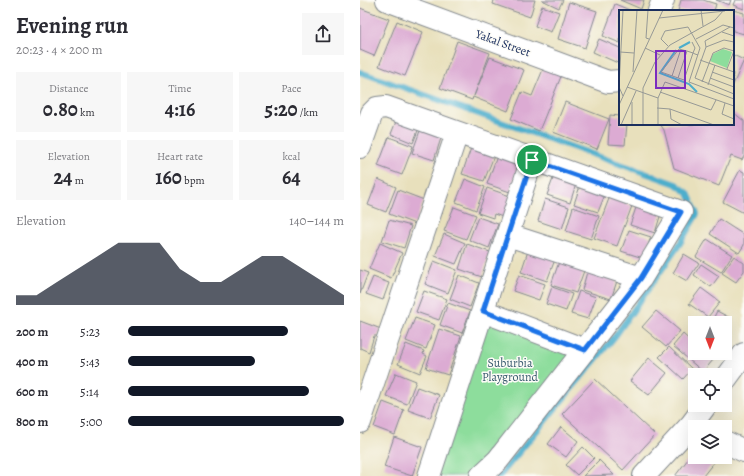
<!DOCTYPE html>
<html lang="en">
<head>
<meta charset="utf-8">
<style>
  :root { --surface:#fff; --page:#f7f7f7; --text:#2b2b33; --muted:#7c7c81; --accent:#111827 }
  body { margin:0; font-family:Alegreya,serif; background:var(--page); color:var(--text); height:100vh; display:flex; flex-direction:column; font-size:15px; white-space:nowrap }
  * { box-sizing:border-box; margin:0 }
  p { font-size:13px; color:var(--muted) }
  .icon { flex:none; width:22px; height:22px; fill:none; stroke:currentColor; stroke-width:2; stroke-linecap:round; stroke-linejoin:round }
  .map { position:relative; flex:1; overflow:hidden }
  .sheet { display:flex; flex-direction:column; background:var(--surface); width:360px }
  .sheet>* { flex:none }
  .needle { width:26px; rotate:180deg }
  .buttons { position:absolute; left:328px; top:316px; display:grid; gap:8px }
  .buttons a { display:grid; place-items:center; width:44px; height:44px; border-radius:0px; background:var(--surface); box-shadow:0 4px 16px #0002; font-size:20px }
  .pin { position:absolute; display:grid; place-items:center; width:34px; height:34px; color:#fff; margin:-17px; border:2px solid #fff; border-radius:50%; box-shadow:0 1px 4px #0007 }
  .round { display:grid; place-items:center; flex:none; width:42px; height:42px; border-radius:0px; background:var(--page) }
  .headline { display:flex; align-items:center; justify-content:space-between; height:68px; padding:0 16px }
  h1 { font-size:22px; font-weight:700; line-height:30px }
  .stats { display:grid; grid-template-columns:repeat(3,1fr); gap:6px; height:68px; padding:4px 16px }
  .stats div { display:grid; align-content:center; border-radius:0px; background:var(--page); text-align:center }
  .stats b { font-size:20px; font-weight:700 }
  .stats small { font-size:11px; font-weight:400 }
  .stats p { font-size:11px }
  .chart { height:112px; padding:8px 16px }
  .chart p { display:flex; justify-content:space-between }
  .chart svg { width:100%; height:72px; margin-top:4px; fill:var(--accent); opacity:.7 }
  ul { padding:0 16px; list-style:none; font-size:13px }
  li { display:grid; grid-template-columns:64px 48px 1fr; align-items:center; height:30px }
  li i { height:10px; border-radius:5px; background:var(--accent) }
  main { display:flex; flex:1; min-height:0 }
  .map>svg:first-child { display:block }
  .green { fill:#8ddd9c; stroke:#54867d }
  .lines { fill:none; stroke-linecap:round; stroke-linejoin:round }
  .stream { stroke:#4daecc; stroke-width:6 }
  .building { fill:#dcabd3 }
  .minor-casing { stroke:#82888d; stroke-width:24 }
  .tertiary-casing { stroke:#82888d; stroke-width:24 }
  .minor { stroke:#fff; stroke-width:22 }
  .tertiary { stroke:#fff; stroke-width:22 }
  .route-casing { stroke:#fff; stroke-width:8 }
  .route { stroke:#1a73e8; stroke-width:5 }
  .labels { text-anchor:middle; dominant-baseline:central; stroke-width:3; stroke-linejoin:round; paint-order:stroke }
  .street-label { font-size:12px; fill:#1b2f5e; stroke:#fdfcf7 }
  .park-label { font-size:12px; fill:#385a6e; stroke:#fdfcf7 }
  .inset-river { fill:none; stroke:#4daecc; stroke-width:2 }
  .inset-road { fill:none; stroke:#969996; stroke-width:1 }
  .view { fill:#7b2cbf; fill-opacity:0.15; stroke:#7b2cbf; stroke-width:2 }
  .inset-edge { fill:none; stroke:#1b2f5e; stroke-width:2 }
</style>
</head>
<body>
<main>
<section class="sheet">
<div class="headline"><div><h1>Evening run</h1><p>20:23 · 4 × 200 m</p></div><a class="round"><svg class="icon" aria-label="share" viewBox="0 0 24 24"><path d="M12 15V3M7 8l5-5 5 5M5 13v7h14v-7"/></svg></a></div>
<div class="stats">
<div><p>Distance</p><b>0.80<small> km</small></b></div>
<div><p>Time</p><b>4:16</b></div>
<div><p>Pace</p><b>5:20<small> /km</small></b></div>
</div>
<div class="stats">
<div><p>Elevation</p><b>24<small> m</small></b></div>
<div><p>Heart rate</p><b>160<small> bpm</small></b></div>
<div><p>kcal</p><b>64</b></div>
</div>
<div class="chart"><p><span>Elevation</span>140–144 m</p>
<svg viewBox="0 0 160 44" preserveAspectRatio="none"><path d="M0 44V38L10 38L20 30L30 22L40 14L50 6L60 6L70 6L80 22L90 30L100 30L110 22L120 14L130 14L140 22L150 30L160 38V44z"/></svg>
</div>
<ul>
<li><b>200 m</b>5:23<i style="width:74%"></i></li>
<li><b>400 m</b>5:43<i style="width:59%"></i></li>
<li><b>600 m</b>5:14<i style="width:84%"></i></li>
<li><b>800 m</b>5:00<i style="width:100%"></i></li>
</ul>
</section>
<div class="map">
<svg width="384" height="476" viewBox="0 0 384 476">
  <rect width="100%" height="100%" fill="#fdfcf7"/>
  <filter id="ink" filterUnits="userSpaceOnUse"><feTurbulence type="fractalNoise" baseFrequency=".025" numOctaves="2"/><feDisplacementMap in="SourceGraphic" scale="8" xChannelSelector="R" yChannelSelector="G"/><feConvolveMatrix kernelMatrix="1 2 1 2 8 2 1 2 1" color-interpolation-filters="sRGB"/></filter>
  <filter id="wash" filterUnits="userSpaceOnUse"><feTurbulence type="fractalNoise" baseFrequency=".012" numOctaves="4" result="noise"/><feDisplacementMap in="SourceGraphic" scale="16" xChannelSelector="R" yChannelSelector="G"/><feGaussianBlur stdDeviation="0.9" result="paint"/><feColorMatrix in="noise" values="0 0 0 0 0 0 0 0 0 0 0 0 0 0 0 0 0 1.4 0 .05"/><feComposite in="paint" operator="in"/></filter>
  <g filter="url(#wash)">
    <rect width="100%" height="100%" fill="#e8e0bc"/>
    <path class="green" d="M126,317L214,353L116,471L110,476H75Z"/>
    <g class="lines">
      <path class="stream" d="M0,72L316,184L328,193L337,214L319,245L256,335L142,473L138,476"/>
    </g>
    <g id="blocks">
      <path class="building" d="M134,0H175L170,17L133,4Z
        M182,0H203L199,8Z
        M260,0H284L281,9Z
        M321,0H343L356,4L354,11H318Z
        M356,0H371L369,5Z
        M375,0H384V9L373,5Z
        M209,2L237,11L225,48L198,39Z
        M255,4L272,11H260V43L243,36Z
        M182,6L199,12L191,32L175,26Z
        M0,8L29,19L14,56L0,50Z
        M373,10L384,13V34L373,31Z
        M37,21L63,32L45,76L19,66Z
        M239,39L260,48V64L233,52Z
        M97,41L130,53L114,96L130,57L164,70L148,111L113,97L112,100L80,88Z
        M373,55L384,60L373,85Z
        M184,67L202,74L179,131L151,119L162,92L172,96Z
        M205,102L249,119L237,149L193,132Z
        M373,112L384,121V156L382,160L371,156L359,186L314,168L304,130L300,124H373Z
        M250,115L260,116V124H267L265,145L248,144Z
        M37,119L59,128L53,143L31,134Z
        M61,128L82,135L74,160L52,153Z
        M29,137L53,146L42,175L18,166Z
        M111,148L134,156L124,181L102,174Z
        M137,156L159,163L150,192L127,184Z
        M380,170L384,172V213L363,202Z
        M194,176L216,184L210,203L187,195Z
        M18,179L36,187L26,212L8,205Z
        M105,179L125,187L116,210L96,202Z
        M221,183L246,192L238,212L214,204Z
        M127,188L150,196L146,218L134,214L133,218L118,213Z
        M38,190L64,200L55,224L29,214Z
        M250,196L272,206L257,246L234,238Z
        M185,199L209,207L202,229L178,221Z
        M278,202L302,210L295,233L270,225Z
        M94,207L116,215L106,239L84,231Z
        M213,207L239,216L231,239L206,231Z
        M118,217L138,224L129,248L109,240Z
        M359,219L384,235V245L379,253L350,234Z
        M29,220L51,226L44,248L22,241Z
        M269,230L291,237L283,258L261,251Z
        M84,234L105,243L96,264L75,256Z
        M347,239L372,255L361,272L336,257Z
        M20,243L42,253L31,278L9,269Z
        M107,244L130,252L122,277L99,269Z
        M170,245L197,254L187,281L161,272Z
        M324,254L339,263L327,281L313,273Z
        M374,256L384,263V271L376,282L362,273Z
        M200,259L225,268L216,293L191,285Z
        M74,261L97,270L88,293L65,284Z
        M341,264L359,276L351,287L334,275Z
        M0,270L8,273L0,294Z
        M227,272L257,281L251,299L222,290Z
        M99,275L119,283L110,307L90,299Z
        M159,275L185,284L179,300L153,291Z
        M13,277L29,283L23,300L6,294Z
        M192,287L212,294L206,311L186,304Z
        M341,288L360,302L348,317L329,304Z
        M64,291L87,299L79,320L56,312Z
        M219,291L236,297L228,319L211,314Z
        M88,303L110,311L102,333L80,325Z
        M296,311L320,331L306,347L282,327Z
        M357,311L372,319L365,331V323H351Z
        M55,318L75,325L66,349L46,341Z
        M0,321L21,329L18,336H14L9,352L0,348Z
        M79,329L101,336L88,375L66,368Z
        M323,334L335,345V353H344L353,360L343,372L313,346Z
        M46,344L64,351L63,354L67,356L60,373L38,364Z
        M309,347L332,369L323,379L299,357Z
        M289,358L307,373L289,395L270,381Z
        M36,373L56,381L47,404L26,396Z
        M235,379L295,435L263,470L202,414Z
        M57,387L79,395L70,418L48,410Z
        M23,402L44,410L35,435L14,427Z
        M201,427L218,441L206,457L188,444Z
        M34,437L62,447L52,476L24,467Z
        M223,447L234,458L217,475L206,465Z
        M335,450V457H358L343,476H315Z
        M239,460L254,475L223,476Z"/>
    </g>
  </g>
  <g filter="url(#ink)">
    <use href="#blocks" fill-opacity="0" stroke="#82888d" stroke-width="1"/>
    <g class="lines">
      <defs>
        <path id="minor" d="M27,0L248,82L260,81
          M299,11L303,0
          M0,147L12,113L17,108L26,107L321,212L281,278L138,460L121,476
          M148,235L281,278
          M123,311L225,350
          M0,422L97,133
          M365,442L384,451
          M69,476L172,159"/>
        <path id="tertiary" d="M365,380L384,354
          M284,476L331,425L346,405"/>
      </defs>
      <use href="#minor" class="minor-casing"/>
      <use href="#tertiary" class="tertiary-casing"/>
      <use href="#minor" class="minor"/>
      <use href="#tertiary" class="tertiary"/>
    </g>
  </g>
  <g class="lines" filter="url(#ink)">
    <defs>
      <path id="route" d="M172,160L321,212L281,278L225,350L123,311Z"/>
    </defs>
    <use href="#route" class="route-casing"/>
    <use href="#route" class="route"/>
  </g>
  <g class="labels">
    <g class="street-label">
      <text transform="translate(143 43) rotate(20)">Yakal Street</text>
    </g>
    <g class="park-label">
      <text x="150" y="363">Suburbia<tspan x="150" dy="14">Playground</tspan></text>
    </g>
  </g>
  <g transform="translate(259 10)">
    <rect width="115" height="115" fill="#e8e0bc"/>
    <path d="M104,39L113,42L108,58L91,51L94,44Z" fill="#8ddd9c"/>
    <path class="inset-river" d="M60,38L71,32M57,40L41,63L70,74L78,82"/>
    <path class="inset-road" d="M4,0L0,77L4,86M29,0L27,28L30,29M82,0L84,16M40,8L106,1M103,22L115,26M77,29L104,15L115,18M73,32L76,38L74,43L65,70L42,62L60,39L68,41L74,43L76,44L79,45M115,32L105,30L87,37L76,68L115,84M49,36L42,29L46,21L69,17L81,38L70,72L115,89M87,37L86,31L111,17M26,38L41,45M1,42L15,43M81,50L115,62M108,59L115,41M14,62L18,0M93,62L115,70M53,66L62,39M59,68L68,41M91,68L115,77M83,72L94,43L105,38L115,41M89,75L96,55M8,77L39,88M41,82L92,100L97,90M13,92V115M106,93L103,104L115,109M0,95L44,0M38,98L51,99L95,115M51,99L52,109L63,115M2,115L17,81M24,115V78L36,52L51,35L96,10L105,0M39,115V88L46,72L115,96"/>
    <path class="view" d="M37,41H66V78H37Z"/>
    <rect width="115" height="115" class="inset-edge"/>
  </g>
</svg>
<div class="buttons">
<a><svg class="needle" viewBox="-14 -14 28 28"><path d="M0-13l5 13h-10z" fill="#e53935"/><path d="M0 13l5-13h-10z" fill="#7c7c81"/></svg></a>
<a><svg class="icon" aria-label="locate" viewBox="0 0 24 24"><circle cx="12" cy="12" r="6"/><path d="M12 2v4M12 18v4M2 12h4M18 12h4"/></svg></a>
<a><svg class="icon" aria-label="layers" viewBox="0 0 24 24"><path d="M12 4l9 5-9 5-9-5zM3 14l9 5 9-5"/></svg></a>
</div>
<div class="pin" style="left:172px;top:160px;background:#1e9e55"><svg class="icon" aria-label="arrive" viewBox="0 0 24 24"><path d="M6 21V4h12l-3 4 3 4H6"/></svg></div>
</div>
</main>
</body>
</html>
